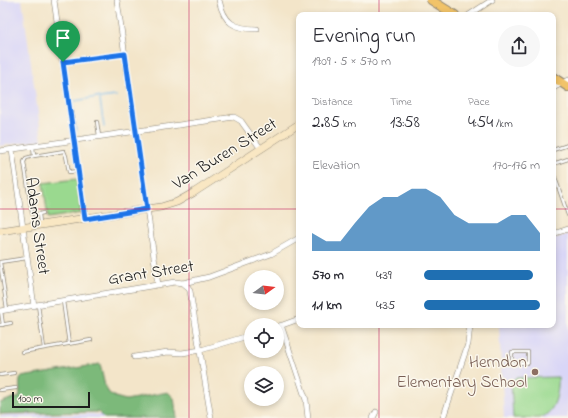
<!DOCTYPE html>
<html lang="en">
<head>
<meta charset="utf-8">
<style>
  :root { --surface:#fff; --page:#f7f7f7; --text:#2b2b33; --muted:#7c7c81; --accent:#1f6fb2 }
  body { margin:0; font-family:"Indie Flower",sans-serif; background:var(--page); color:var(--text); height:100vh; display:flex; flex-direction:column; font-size:15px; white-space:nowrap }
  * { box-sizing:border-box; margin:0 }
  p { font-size:13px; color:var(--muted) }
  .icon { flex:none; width:22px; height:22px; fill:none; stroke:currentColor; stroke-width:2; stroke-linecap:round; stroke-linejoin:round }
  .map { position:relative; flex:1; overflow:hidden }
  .panel { position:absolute; left:296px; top:12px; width:260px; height:316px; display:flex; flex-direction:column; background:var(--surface); border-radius:8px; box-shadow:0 2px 6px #0003 }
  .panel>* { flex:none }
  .needle { width:26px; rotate:75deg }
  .controls { position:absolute; left:244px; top:270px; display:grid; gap:8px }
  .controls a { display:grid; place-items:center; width:40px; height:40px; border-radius:50%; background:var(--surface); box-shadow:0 2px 6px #0003; font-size:20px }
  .scale { position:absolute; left:12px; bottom:10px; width:78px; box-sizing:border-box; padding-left:4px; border:2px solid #1c1c1c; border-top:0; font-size:11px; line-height:14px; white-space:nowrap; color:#1c1c1c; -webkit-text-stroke:3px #fbf7ec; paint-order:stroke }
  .pin { position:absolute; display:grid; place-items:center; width:34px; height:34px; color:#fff; margin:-41px -17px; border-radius:50% 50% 50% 0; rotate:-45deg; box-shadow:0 0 4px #0007 }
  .pin .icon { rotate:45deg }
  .round { display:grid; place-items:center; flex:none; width:42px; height:42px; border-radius:21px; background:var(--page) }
  .head { display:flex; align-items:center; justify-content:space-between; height:68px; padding:0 16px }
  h1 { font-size:22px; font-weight:600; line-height:30px }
  .figures { display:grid; grid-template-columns:repeat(3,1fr); gap:6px; height:68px; padding:4px 16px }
  .figures div { display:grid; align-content:center }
  .figures b { font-size:17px; font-weight:600 }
  .figures small { font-size:11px; font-weight:400 }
  .figures p { font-size:11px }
  .chart { height:112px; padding:8px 16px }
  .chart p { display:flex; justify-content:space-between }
  .chart svg { width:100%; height:72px; margin-top:4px; fill:var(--accent); opacity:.7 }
  ul { padding:0 16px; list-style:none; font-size:13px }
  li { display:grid; grid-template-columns:64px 48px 1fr; align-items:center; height:30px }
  li i { height:10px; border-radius:5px; background:var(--accent) }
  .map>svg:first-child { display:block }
  .built { fill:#d9d6f7 }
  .green { fill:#9ad98f; stroke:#5b7a56 }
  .forest { fill:#7bb97a; stroke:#4c6a4b }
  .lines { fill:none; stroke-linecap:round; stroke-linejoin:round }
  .stream { stroke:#73b7e9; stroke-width:1.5 }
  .lane-casing { stroke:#888072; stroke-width:4 }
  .street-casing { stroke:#888072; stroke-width:6 }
  .secondary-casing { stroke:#888072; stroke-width:8 }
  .primary-casing { stroke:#888072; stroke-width:10 }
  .lane { stroke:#fff; stroke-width:2.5 }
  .street { stroke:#fff; stroke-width:5 }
  .secondary { stroke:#f9e7c3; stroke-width:7 }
  .primary { stroke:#f1c369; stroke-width:8 }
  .route-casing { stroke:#fff; stroke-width:8 }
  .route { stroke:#1a73e8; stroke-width:5 }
  .grid { fill:none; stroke:#c2185b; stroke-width:1; stroke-opacity:0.55 }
  .education-dot { fill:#8d6e63; stroke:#fbf7ec; stroke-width:1.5 }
  .labels { text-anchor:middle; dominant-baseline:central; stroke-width:3; stroke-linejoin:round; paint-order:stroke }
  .street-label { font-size:17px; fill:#1c1c1c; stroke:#fbf7ec }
  .education-label { font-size:17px; fill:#785e54; stroke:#fbf7ec; text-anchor:end }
</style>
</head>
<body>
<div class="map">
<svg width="568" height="418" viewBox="0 0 568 418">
  <rect width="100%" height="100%" fill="#fbf7ec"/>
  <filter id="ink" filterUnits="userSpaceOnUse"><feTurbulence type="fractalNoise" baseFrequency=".025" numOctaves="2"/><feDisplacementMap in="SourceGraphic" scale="8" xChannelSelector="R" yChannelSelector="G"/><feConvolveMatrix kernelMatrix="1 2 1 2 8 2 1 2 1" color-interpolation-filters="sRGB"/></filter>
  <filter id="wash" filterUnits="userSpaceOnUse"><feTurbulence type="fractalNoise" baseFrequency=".012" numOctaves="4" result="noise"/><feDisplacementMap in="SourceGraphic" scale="16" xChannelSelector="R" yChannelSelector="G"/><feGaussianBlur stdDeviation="0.9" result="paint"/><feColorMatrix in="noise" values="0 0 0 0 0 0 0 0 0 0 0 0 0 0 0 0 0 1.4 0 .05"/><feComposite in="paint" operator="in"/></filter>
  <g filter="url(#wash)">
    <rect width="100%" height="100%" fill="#f3e5c9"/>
    <path class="built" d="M0,0H22L42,141L26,142L0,146Z
      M568,234V418H504L499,325H553V239Z
      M92,414L110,416L113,418H0V416L7,415Z"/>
    <path class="green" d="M77,179L81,213L48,218L43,183Z
      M558,377C559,390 556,414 539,418C531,418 521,418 513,418L511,382L515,378Z"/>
    <path class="forest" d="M100,364L105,386L109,393L115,397L126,400L168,392L174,398L177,418H104L98,412L0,414V403L13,398H19C21,390 18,384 21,377Z"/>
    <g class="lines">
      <path class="stream" d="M100,100L104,127
        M75,101L97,97L100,98L116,96
        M72,102L74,119
        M75,121L76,131"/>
    </g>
  </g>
  <g filter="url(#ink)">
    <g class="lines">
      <defs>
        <path id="lane" d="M97,122L99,136
          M33,147L34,156L64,151L66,156L69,172L78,171
          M553,150L568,145
          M34,156L26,158L24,162L32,213L35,215L43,213
          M553,164L568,159
          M553,172L568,215
          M39,214L40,223
          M0,262L7,309
          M0,262L27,258
          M63,301L69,344
          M38,305L44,348
          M1,311L3,325
          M0,325L11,323
          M22,352L91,340
          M512,352H528V363H512Z
          M0,375L14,373
          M0,390L16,388"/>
        <path id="street" d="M54,0L85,219
          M117,0L158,285
          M219,0C224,23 234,29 257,29
          M469,15L492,0
          M63,62L125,54
          M553,88L568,80
          M12,150L34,306
          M0,151L234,117L241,121L261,149
          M553,234L568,229
          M183,283L188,287L190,291L211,418
          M0,311L175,282L183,283L209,277L271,254L299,238
          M281,325L306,400L308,418
          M277,327L299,319
          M134,357L168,352L182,353L201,350L251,335
          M373,418L376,412
          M443,418L468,344L470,325"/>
        <path id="secondary" d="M0,231L161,207L177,202L193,193L299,124"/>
        <path id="primary" d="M431,0L455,15
          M553,77L568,87"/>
      </defs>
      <use href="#lane" class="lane-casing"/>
      <use href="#street" class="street-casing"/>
      <use href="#secondary" class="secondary-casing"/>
      <use href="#primary" class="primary-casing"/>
      <use href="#lane" class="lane"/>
      <use href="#street" class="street"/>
      <use href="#secondary" class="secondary"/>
      <use href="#primary" class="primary"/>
    </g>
  </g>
  <g class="lines" filter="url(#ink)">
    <defs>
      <path id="route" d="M125,54L147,209L85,219L63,62Z"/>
    </defs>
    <use href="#route" class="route-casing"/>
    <use href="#route" class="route"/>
  </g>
  <path class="grid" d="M189,0V418M379,0V15M0,209H299M553,209H568M379,325V418"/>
  <circle class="education-dot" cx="535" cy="372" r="4"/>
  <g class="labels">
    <g class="street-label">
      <text transform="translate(225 154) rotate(-32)">Van Buren Street</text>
      <text transform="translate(37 226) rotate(82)">Adams Street</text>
      <text transform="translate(151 273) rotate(-9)">Grant Street</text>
    </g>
    <g class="education-label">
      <text x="527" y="362">Herndon<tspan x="527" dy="20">Elementary School</tspan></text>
    </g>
  </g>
</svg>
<div class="controls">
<a><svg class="needle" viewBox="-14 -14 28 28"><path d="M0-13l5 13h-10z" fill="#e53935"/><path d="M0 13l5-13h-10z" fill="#7c7c81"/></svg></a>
<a><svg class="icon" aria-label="locate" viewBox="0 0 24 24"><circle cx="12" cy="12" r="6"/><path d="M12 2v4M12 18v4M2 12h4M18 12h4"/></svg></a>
<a><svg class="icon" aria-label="layers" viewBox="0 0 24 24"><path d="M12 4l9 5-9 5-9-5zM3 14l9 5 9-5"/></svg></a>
</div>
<div class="scale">100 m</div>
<div class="pin" style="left:63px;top:62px;background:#1e9e55"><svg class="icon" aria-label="arrive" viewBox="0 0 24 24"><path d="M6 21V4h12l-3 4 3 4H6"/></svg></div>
<section class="panel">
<div class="head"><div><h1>Evening run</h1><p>19:09 · 5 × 570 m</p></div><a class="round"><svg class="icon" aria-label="share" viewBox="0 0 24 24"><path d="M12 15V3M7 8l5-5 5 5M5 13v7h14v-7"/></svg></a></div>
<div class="figures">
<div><p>Distance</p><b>2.85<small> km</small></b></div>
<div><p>Time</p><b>13:58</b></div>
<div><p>Pace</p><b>4:54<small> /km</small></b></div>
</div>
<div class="chart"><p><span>Elevation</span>170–176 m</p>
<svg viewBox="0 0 160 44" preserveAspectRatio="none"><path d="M0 44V33L10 38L20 38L30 27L40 17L50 11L60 11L70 6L80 6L90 11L100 22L110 27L120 27L130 27L140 22L150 22L160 33V44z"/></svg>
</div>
<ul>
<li><b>570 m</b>4:39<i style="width:94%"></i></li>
<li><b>1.1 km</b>4:35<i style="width:100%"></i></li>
</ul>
</section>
</div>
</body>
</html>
